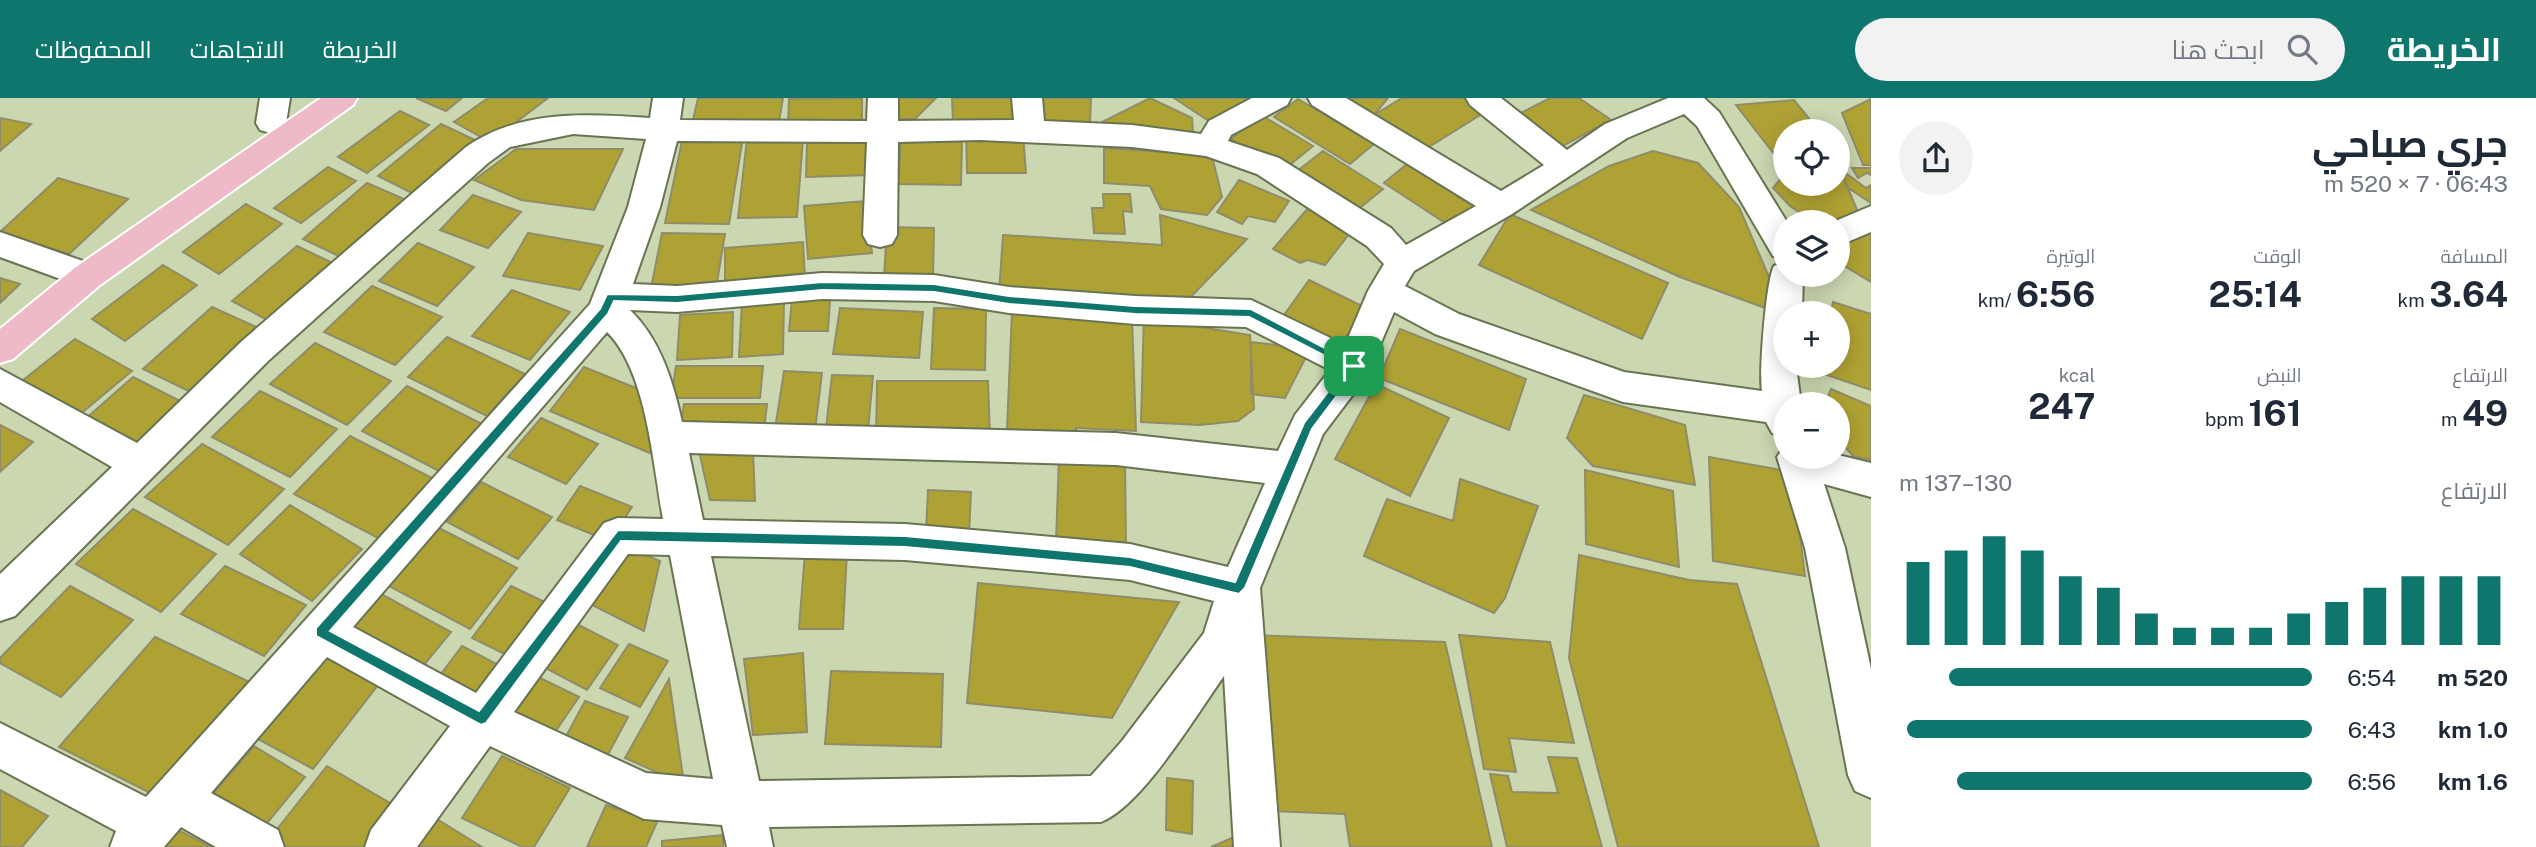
<!DOCTYPE html>
<html lang="ar">
<head>
<meta charset="utf-8">
<style>
  :root { --surface:#fff; --page:#f2f2f3; --text:#1f2937; --muted:#747a83; --accent:#0f766e }
  body { margin:0; font-family:"Public Sans",Cairo,sans-serif; background:var(--page); color:var(--text); direction:rtl; height:100vh; display:flex; flex-direction:column; font-size:26px; white-space:nowrap }
  * { box-sizing:border-box; margin:0 }
  p { font-size:23px; color:var(--muted) }
  .icon { flex:none; width:38px; height:38px; fill:none; stroke:currentColor; stroke-width:2; stroke-linecap:round; stroke-linejoin:round }
  .map { position:relative; flex:1; overflow:hidden; direction:ltr }
  .panel { display:flex; flex-direction:column; background:var(--surface); width:665px }
  .panel>* { flex:none }
  .buttons { position:absolute; left:1773px; top:21px; display:grid; gap:14px }
  .buttons a { display:grid; place-items:center; width:77px; height:77px; border-radius:50%; background:var(--surface); box-shadow:0 4px 18px #0003; font-size:35px }
  .pin { position:absolute; display:grid; place-items:center; width:60px; height:60px; color:#fff; margin:-30px; border-radius:14px; box-shadow:0 4px 10px #0006 }
  .round { display:grid; place-items:center; flex:none; width:74px; height:74px; border-radius:37px; background:var(--page) }
  .head { display:flex; align-items:center; justify-content:space-between; height:119px; padding:0 28px }
  h1 { font-size:38px; font-weight:700; line-height:52px }
  .figures { display:grid; grid-template-columns:repeat(3,1fr); gap:10px; height:119px; padding:7px 28px }
  .figures div { display:grid; align-content:center }
  .figures b { font-size:35px; font-weight:700 }
  .figures small { font-size:19px; font-weight:400 }
  .figures p { font-size:19px }
  .chart { height:196px; padding:14px 28px }
  .chart p { display:flex; justify-content:space-between }
  .chart svg { width:100%; height:126px; margin-top:7px; stroke:var(--accent); stroke-width:6 }
  ul { padding:0 28px; list-style:none; font-size:23px }
  li { display:grid; grid-template-columns:112px 84px 1fr; align-items:center; height:52px }
  li i { height:18px; border-radius:9px; background:var(--accent) }
  header { display:flex; align-items:center; gap:42px; box-sizing:border-box; height:98px; padding:0 35px; background:var(--accent); color:#fff }
  header strong { font-size:33px }
  nav { display:flex; gap:38px; margin-inline-start:auto; font-size:24px }
  .search { width:490px; height:63px; background:var(--page); display:flex; align-items:center; gap:18px; box-sizing:border-box; padding:0 24px; border-radius:38px; color:var(--muted); font-size:26px }
  main { display:flex; flex:1; min-height:0 }
  .map>svg:first-child { display:block }
  .building { fill:#afa234; stroke:#908c67; stroke-width:2 }
  .lines { fill:none; stroke-linecap:round; stroke-linejoin:round }
  .minor-casing { stroke:#697452; stroke-width:4 }
  .major-casing { stroke:#fff; stroke-width:4 }
  .minor { fill:#fff; fill-rule:evenodd }
  .major { fill:#eebac8; fill-rule:evenodd }
  .route { fill:#0f766e; stroke:#fff; stroke-width:2; fill-rule:evenodd }
</style>
</head>
<body>
<header>
<strong>الخريطة</strong>
<div class="search"><svg class="icon" aria-label="search" viewBox="0 0 24 24"><circle cx="10" cy="10" r="6"/><path d="M15 15l6 6"/></svg>ابحث هنا</div>
<nav><a>الخريطة</a><a>الاتجاهات</a><a>المحفوظات</a></nav>
</header>
<main>
<section class="panel">
<div class="head"><div><h1>جري صباحي</h1><p>06:43 · 7 × 520 m</p></div><a class="round"><svg class="icon" aria-label="share" viewBox="0 0 24 24"><path d="M12 15V3M7 8l5-5 5 5M5 13v7h14v-7"/></svg></a></div>
<div class="figures">
<div><p>المسافة</p><b>3.64<small> km</small></b></div>
<div><p>الوقت</p><b>25:14</b></div>
<div><p>الوتيرة</p><b>6:56<small> /km</small></b></div>
</div>
<div class="figures">
<div><p>الارتفاع</p><b>49<small> m</small></b></div>
<div><p>النبض</p><b>161<small> bpm</small></b></div>
<div><p>kcal</p><b>247</b></div>
</div>
<div class="chart"><p><span>الارتفاع</span>130–137 m</p>
<svg viewBox="0 0 160 44" preserveAspectRatio="none"><path d="M5 44V15M15 44V11M25 44V6M35 44V11M45 44V20M55 44V24M65 44V33M75 44V38M85 44V38M95 44V38M105 44V33M115 44V29M125 44V24M135 44V20M145 44V20M155 44V20"/></svg>
</div>
<ul>
<li><b>520 m</b>6:54<i style="width:88%"></i></li>
<li><b>1.0 km</b>6:43<i style="width:98%"></i></li>
<li><b>1.6 km</b>6:56<i style="width:86%"></i></li>
</ul>
</section>
<div class="map">
<svg width="1871" height="749" viewBox="0 0 1871 749">
  <rect width="100%" height="100%" fill="#cad7b1"/>
  <path class="building" d="M416,0H462L446,13Z
    M488,0H548L490,44L454,24Z
    M698,0H783L779,24L693,22Z
    M862,0V26L788,27L789,1Z
    M888,0H936L915,21H887Z
    M952,0H1017L1015,23H953Z
    M1037,0H1091L1090,26L1036,22Z
    M1150,0L1192,20L1193,35L1100,25Z
    M1174,0H1249L1212,25Z
    M1337,0H1388L1374,17Z
    M1402,0H1463L1485,14L1424,52L1374,17Z
    M1550,0H1579L1611,22L1557,51L1513,19Z
    M1298,1L1374,46L1350,66L1274,19Z
    M1871,1V67H1863L1842,15Z
    M1794,2L1819,33H1785V61H1778L1736,7Z
    M400,13L429,27L367,75L338,59Z
    M1261,17L1313,48L1282,73L1231,41Z
    M0,20L31,26L0,53Z
    M441,26L475,42L412,95L378,78Z
    M966,35H1023L1026,75H967Z
    M683,38L743,39L729,126L665,125Z
    M747,41H803L797,119L738,120Z
    M870,43L871,77L806,79L807,45Z
    M901,43L962,44L961,87L898,86Z
    M1104,50L1197,56L1213,62L1222,99L1207,117L1161,111L1150,88L1104,85Z
    M516,51H623L594,112L521,102L474,82Z
    M1323,53L1383,91L1356,113L1296,74Z
    M1653,53L1698,65L1739,109L1769,179L1768,211L1680,179L1531,112L1609,68Z
    M1407,66L1479,112L1456,132L1384,85Z
    M328,69L356,83L301,125L274,110Z
    M1852,70H1871V77L1867,75L1858,80Z
    M1785,75V86H1838V77L1843,78L1860,119L1848,127L1811,122L1790,108L1773,90Z
    M1847,76L1866,90L1871,87V105L1847,89L1843,78Z
    M58,80L128,101L69,156L0,134Z
    M1239,82L1289,103L1275,124L1248,118L1242,126L1217,114Z
    M367,85L411,104L347,162L303,141Z
    M1103,96H1130L1132,114L1123,113L1125,136L1094,135L1092,110H1104Z
    M473,97L521,114L488,150L440,132Z
    M866,103L872,155L808,161L804,108Z
    M246,106L282,126L219,176L183,154Z
    M1309,109L1353,131L1325,167L1308,162L1300,165L1273,151Z
    M1510,116L1668,185L1642,241L1479,167Z
    M1160,117L1247,141L1183,207L999,195L1003,137L1162,147Z
    M1865,122L1871,126V184L1838,164V148Z
    M887,129L934,130L933,181L884,180Z
    M528,135L603,148L580,192L503,178Z
    M662,135L725,136L716,191L651,190Z
    M803,144L805,181L725,188V150Z
    M418,145L474,169L437,208L379,183Z
    M297,148L337,167L273,225L232,203Z
    M163,167L197,187L125,243L92,221Z
    M0,180L20,186L0,205Z
    M1309,182L1366,210L1337,252L1279,224Z
    M372,188L442,219L395,267L324,234Z
    M512,192L570,214L530,262L472,238Z
    M792,202H830L828,233H789Z
    M784,203L783,256L739,259L742,204Z
    M1833,204L1871,216V292L1824,276L1825,268H1838V215H1831Z
    M212,209L263,232L195,296L143,271Z
    M840,210L923,214L919,260L833,256Z
    M934,210L986,211L985,272L931,271Z
    M1012,213L1132,220L1136,333L1076,330V336L1007,331Z
    M733,214L732,259L677,262L680,217Z
    M1144,214L1191,223L1200,229L1250,237L1254,311L1238,323L1200,327L1141,324Z
    M1400,231L1526,281L1509,332L1379,280Z
    M447,239L525,276L487,318L408,279Z
    M75,241L132,273L78,318L22,283Z
    M1251,244L1310,251L1285,300L1251,296Z
    M315,245L391,283L347,327L270,286Z
    M676,268H763L760,300H671Z
    M584,269L641,292L657,358L550,313Z
    M784,273L822,275L815,332L775,331Z
    M832,277L873,278L868,332L826,330Z
    M133,279L188,307L138,353L83,323Z
    M877,283H988L990,339L876,340Z
    M1376,286L1449,320L1410,398L1335,361Z
    M407,288L482,326L439,373L362,333Z
    M1831,291L1871,308V362L1853,358L1838,341V306H1825Z
    M260,293L337,331L290,379L212,339Z
    M1584,297L1685,327L1695,387L1593,368L1567,340Z
    M684,306H767L764,332L680,331Z
    M541,320L598,346L566,386L508,359Z
    M0,327L33,344L0,374Z
    M350,338L434,381L380,441L294,396Z
    M202,346L284,391L228,447L145,399Z
    M753,351L755,403L710,402L699,353Z
    M1059,358L1125,363L1126,451L1056,445Z
    M1709,359L1792,374L1805,478L1713,463Z
    M1585,372L1673,393L1679,469L1586,446Z
    M1460,381L1538,408L1505,500L1494,515L1364,458L1387,401L1453,423Z
    M481,384L552,419L518,461L447,424Z
    M580,388L632,409L609,443L557,422Z
    M928,392L971,394L969,438L926,436Z
    M290,407L362,451L312,503L240,456Z
    M133,411L216,456L161,514L76,466Z
    M437,429L517,470L470,531L387,487Z
    M623,447L660,463L644,533L582,502Z
    M805,454H847L843,531H799Z
    M1579,457L1689,482L1737,486L1819,749H1618L1569,560Z
    M225,468L306,507L264,558L181,516Z
    M978,485L1179,504L1112,620L967,605Z
    M70,488L133,522L61,599L0,565V560Z
    M511,488L553,508L515,561L472,540Z
    M381,496L451,534L419,573L349,533Z
    M567,521L618,547L587,592L534,564Z
    M1248,537L1445,544L1492,749H1350L1345,716L1270,713Z
    M1459,537L1550,544L1574,645L1509,640L1516,674L1484,671Z
    M155,539L258,588L166,703L59,649Z
    M629,546L668,563L640,609L600,590Z
    M462,548L504,570L477,606L435,584Z
    M803,555L807,634L753,637L744,561Z
    M325,559L378,587L313,671L258,641Z
    M831,573L943,576L941,649L825,646Z
    M532,576L579,599L551,640L504,616Z
    M669,581L684,686L625,660Z
    M585,603L628,619L605,662L562,646Z
    M254,648L305,679L263,730L212,697Z
    M502,658L570,690L534,749H522L462,720Z
    M1548,659L1577,660L1602,749H1507L1490,676L1508,678L1512,694L1558,695Z
    M327,668L402,712L375,749H287L271,739Z
    M1167,680L1193,683L1192,736L1166,732Z
    M0,692L48,718L22,749H0Z
    M606,707L657,724L646,749H587Z
    M432,718L482,749H409Z
    M176,731L211,749H162Z
    M723,737V749H662V743Z
    M1239,737L1241,749H1211Z"/>
  <g class="lines">
    <defs>
      <path id="minor" d="M260,0H290L286,25L282,32L271,35L260,32L256,25Z
        M653,0H683L680,22L867,23L868,0H898V23L1014,22L1012,0H1042L1044,23L1132,27L1201,36L1209,23L1252,0H1291L1287,7L1231,37L1228,43L1279,60L1391,130L1406,147L1476,108L1312,7L1308,0H1346L1501,93L1544,67L1470,7L1466,0H1501L1567,52L1605,26L1668,0H1704L1719,14L1787,124L1785,161L1773,158L1697,28L1684,16L1627,40L1512,116L1414,173L1405,188L1459,216L1624,274L1762,293C1759,275 1766,182 1774,168L1785,164V177H1803L1802,215H1785V268H1796L1801,306H1785V340L1772,335L1766,324L1623,304L1435,236L1394,214L1367,278L1323,336L1260,490L1280,749H1234L1224,578C1196,617 1143,707 1101,724L769,729L773,749H727L722,727L644,721L490,648L417,749H365L371,732L450,628L327,559L211,695L278,732L284,749H216L181,729L164,749H110L116,733L0,671V625L146,699L590,206L628,109L646,41L573,36L510,49L488,65L268,263L15,518L0,523V476L112,369L0,304V271L137,345L242,243L466,49C521,11 586,16 650,20ZM980,42L1132,49L1206,58L1257,76L1367,148L1384,166L1368,193L1345,247L1251,202L1135,198L1009,189L934,177L822,175L677,188L633,186L660,109L677,43L867,44L863,137L868,146L880,149L892,146L897,137L898,44ZM822,201L934,203L1009,215L1135,226L1246,229L1330,272L1295,317L1278,353L1116,335L682,324C673,283 660,241 630,212L677,214ZM607,234C647,273 653,367 663,421L618,420L604,425L476,595L353,529ZM689,355L1116,367L1265,385L1228,469L1130,446L905,426L703,422ZM628,456L670,457L713,681L646,675L514,614ZM711,458L905,462L1130,482L1214,503L1204,535L1122,643L1091,678L759,683Z
        M1871,108V134L1838,148V124H1833Z
        M0,134L100,169L105,178L100,187L88,191L0,159Z
        M1785,347V359L1838,357L1871,365V399L1824,386L1845,450L1871,571V700L1855,693L1848,677L1805,450L1777,359Z"/>
      <path id="major" d="M321,0H357L353,7L100,187L13,261L0,265V231L76,169Z"/>
    </defs>
    <use href="#minor" class="minor-casing"/>
    <use href="#major" class="major-casing"/>
    <use href="#minor" class="minor"/>
    <use href="#major" class="major"/>
  </g>
  <path class="route" d="M822,184L934,186L1009,198L1135,208L1251,211L1359,268L1312,331L1245,490L1239,496L1130,469L905,449L621,443L486,625L481,627L316,538V530L600,211L607,196L677,197ZM822,192L934,194L1009,206L1135,216L1249,219L1347,269L1304,325L1235,484L1130,459L905,438L618,432L479,613L330,533L608,216L614,203L677,205Z"/>
</svg>
<div class="buttons">
<a><svg class="icon" aria-label="locate" viewBox="0 0 24 24"><circle cx="12" cy="12" r="6"/><path d="M12 2v4M12 18v4M2 12h4M18 12h4"/></svg></a>
<a><svg class="icon" aria-label="layers" viewBox="0 0 24 24"><path d="M12 4l9 5-9 5-9-5zM3 14l9 5 9-5"/></svg></a>
<a>+</a>
<a>−</a>
</div>
<div class="pin" style="left:1354px;top:268px;background:#1e9e55"><svg class="icon" aria-label="arrive" viewBox="0 0 24 24"><path d="M6 21V4h12l-3 4 3 4H6"/></svg></div>
</div>
</main>
</body>
</html>
